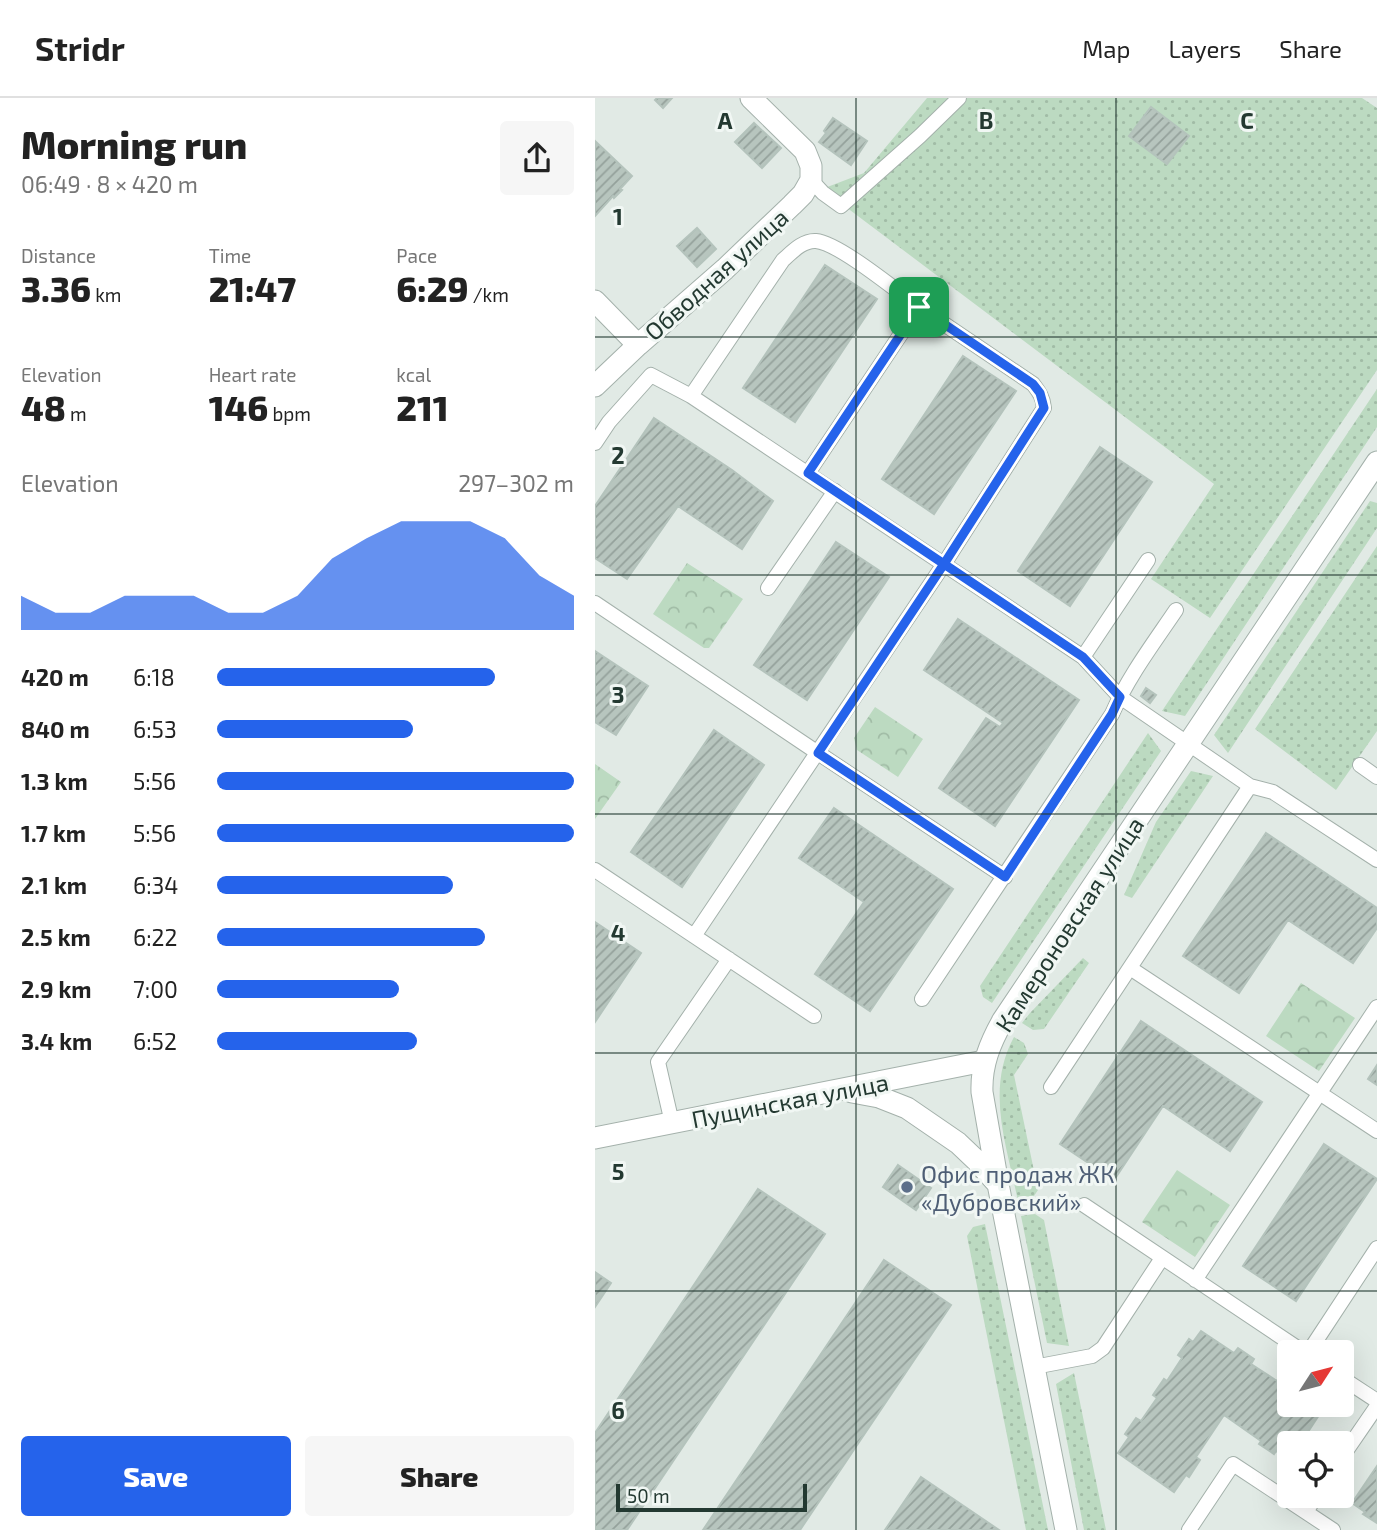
<!DOCTYPE html>
<html lang="en">
<head>
<meta charset="utf-8">
<style>
  :root { --surface:#fff; --page:#f6f6f6; --text:#222; --muted:#767676; --line:#e0e0e0; --accent:#2563eb }
  body { margin:0; font-family:"Exo 2",sans-serif; background:var(--page); color:var(--text); height:100vh; display:flex; flex-direction:column; font-size:26px; white-space:nowrap }
  * { box-sizing:border-box; margin:0 }
  p { font-size:23px; color:var(--muted) }
  .icon { flex:none; width:38px; height:38px; fill:none; stroke:currentColor; stroke-width:2; stroke-linecap:round; stroke-linejoin:round }
  .map { position:relative; flex:1; overflow:hidden }
  .sheet { display:flex; flex-direction:column; background:var(--surface); width:595px }
  .sheet>* { flex:none }
  .needle { width:46px; rotate:54deg }
  .buttons { position:absolute; left:682px; top:1242px; display:grid; gap:14px }
  .buttons a { display:grid; place-items:center; width:77px; height:77px; border-radius:7px; background:var(--surface); box-shadow:0 7px 28px #0002; font-size:35px }
  .scale { position:absolute; left:21px; bottom:18px; width:191px; box-sizing:border-box; padding-left:7px; border:4px solid #233931; border-top:0; font-size:19px; line-height:24px; white-space:nowrap; color:#233931; -webkit-text-stroke:5px #f1f7f4; paint-order:stroke }
  .pin { position:absolute; display:grid; place-items:center; width:60px; height:60px; color:#fff; margin:-30px; border-radius:14px; box-shadow:0 4px 10px #0006 }
  .round { display:grid; place-items:center; flex:none; width:74px; height:74px; border-radius:7px; background:var(--page) }
  .head { display:flex; align-items:center; justify-content:space-between; height:119px; padding:0 21px }
  h1 { font-size:38px; font-weight:800; line-height:52px }
  .figures { display:grid; grid-template-columns:repeat(3,1fr); gap:10px; height:119px; padding:7px 21px }
  .figures div { display:grid; align-content:center }
  .figures b { font-size:35px; font-weight:800 }
  .figures small { font-size:19px; font-weight:400 }
  .figures p { font-size:19px }
  .chart { height:196px; padding:14px 21px }
  .chart p { display:flex; justify-content:space-between }
  .chart svg { width:100%; height:126px; margin-top:7px; fill:var(--accent); opacity:.7 }
  .primary-button { display:flex; gap:14px; margin-top:auto; padding:14px 21px }
  .primary-button a { flex:1; height:80px; border-radius:7px; background:var(--accent); color:#fff; font-size:28px; font-weight:800; line-height:80px; text-align:center }
  .primary-button a+a { background:var(--page); color:var(--text) }
  ul { padding:0 21px; list-style:none; font-size:23px }
  li { display:grid; grid-template-columns:112px 84px 1fr; align-items:center; height:52px }
  li i { height:18px; border-radius:9px; background:var(--accent) }
  header { display:flex; align-items:center; gap:42px; box-sizing:border-box; height:98px; padding:0 35px; background:var(--surface); border-bottom:2px solid var(--line) }
  header strong { font-size:33px }
  nav { display:flex; gap:38px; margin-inline-start:auto; font-size:24px }
  main { display:flex; flex:1; min-height:0 }
  .map>svg:first-child { display:block }
  .grass { fill:url(#grass-dots) }
  .forest { fill:url(#forest-crowns) }
  .building { fill:url(#building-hatch); stroke:#b4c3bc; stroke-width:2 }
  .lines { fill:none; stroke-linecap:round; stroke-linejoin:round }
  .service-casing { stroke:#a4b1ab; stroke-width:16 }
  .minor-casing { stroke:#a4b1ab; stroke-width:23 }
  .service { stroke:#fff; stroke-width:14 }
  .minor { stroke:#fff; stroke-width:21 }
  .route-casing { stroke:#fff; stroke-width:14 }
  .route { stroke:#2563eb; stroke-width:9 }
  .grid { fill:none; stroke:#233931; stroke-width:2; stroke-opacity:0.55 }
  .service-dot { fill:#5c6f8a; stroke:#f1f7f4; stroke-width:2.5 }
  .labels { text-anchor:middle; dominant-baseline:central; stroke-width:6; stroke-linejoin:round; paint-order:stroke }
  .street-label { font-size:24px; fill:#233931; stroke:#f1f7f4 }
  .service-label { font-size:24px; fill:#4e5e75; stroke:#f1f7f4; text-anchor:start }
  .grid-label { font-size:23px; text-anchor:middle; font-weight:bold; fill:#233931; stroke:#f1f7f4; stroke-width:6; stroke-linejoin:round; paint-order:stroke }
</style>
</head>
<body>
<header>
<strong>Stridr</strong>
<nav><a>Map</a><a>Layers</a><a>Share</a></nav>
</header>
<main>
<section class="sheet">
<div class="head"><div><h1>Morning run</h1><p>06:49 · 8 × 420 m</p></div><a class="round"><svg class="icon" aria-label="share" viewBox="0 0 24 24"><path d="M12 15V3M7 8l5-5 5 5M5 13v7h14v-7"/></svg></a></div>
<div class="figures">
<div><p>Distance</p><b>3.36<small> km</small></b></div>
<div><p>Time</p><b>21:47</b></div>
<div><p>Pace</p><b>6:29<small> /km</small></b></div>
</div>
<div class="figures">
<div><p>Elevation</p><b>48<small> m</small></b></div>
<div><p>Heart rate</p><b>146<small> bpm</small></b></div>
<div><p>kcal</p><b>211</b></div>
</div>
<div class="chart"><p><span>Elevation</span>297–302 m</p>
<svg viewBox="0 0 160 44" preserveAspectRatio="none"><path d="M0 44V32L10 38L20 38L30 32L40 32L50 32L60 38L70 38L80 32L90 19L100 12L110 6L120 6L130 6L140 12L150 25L160 32V44z"/></svg>
</div>
<ul>
<li><b>420 m</b>6:18<i style="width:78%"></i></li>
<li><b>840 m</b>6:53<i style="width:55%"></i></li>
<li><b>1.3 km</b>5:56<i style="width:100%"></i></li>
<li><b>1.7 km</b>5:56<i style="width:100%"></i></li>
<li><b>2.1 km</b>6:34<i style="width:66%"></i></li>
<li><b>2.5 km</b>6:22<i style="width:75%"></i></li>
<li><b>2.9 km</b>7:00<i style="width:51%"></i></li>
<li><b>3.4 km</b>6:52<i style="width:56%"></i></li>
</ul>
<div class="primary-button"><a>Save</a><a>Share</a></div>
</section>
<div class="map">
<svg width="782" height="1432" viewBox="0 0 782 1432">
  <defs>
    <pattern id="grass-dots" width="8" height="8" patternUnits="userSpaceOnUse" patternTransform="scale(1.75)"><rect width="8" height="8" fill="#bcdac1"/><path d="M2 2h.1M6 6h.1" fill="none" stroke="#a1bca6" stroke-width="1.8" stroke-linecap="round"/></pattern>
    <pattern id="forest-crowns" width="20" height="18" patternUnits="userSpaceOnUse" patternTransform="scale(1.75)"><rect width="20" height="18" fill="#bcdac1"/><path d="M2 6a3 3 0 1 1 6 0M12 15a3 3 0 1 1 6 0" fill="none" stroke="#a1bca6"/></pattern>
    <pattern id="building-hatch" width="6" height="6" patternUnits="userSpaceOnUse" patternTransform="scale(1.75)"><rect width="6" height="6" fill="#b7c5be"/><path d="M-1 1l2-2M0 6l6-6M5 7l2-2" fill="none" stroke="#94a19b"/></pattern>
  </defs>
  <rect width="100%" height="100%" fill="#e1eae5"/>
  <path class="grass" d="M332,0H767L782,10V272L615,520L556,481L619,386L227,91L269,75Z
    M782,291V329L590,618L567,613Z
    M775,403L782,405V430L633,655L619,637Z
    M782,448V633L741,692L660,631Z
    M553,635L566,653L397,905L388,899L385,888Z
    M596,673L618,678L537,800L529,797L561,724Z
    M488,860L494,865L449,931L438,932L427,925L435,915Z
    M419,939L429,945L433,956L419,977L443,1092L437,1101L423,1103C412,1048 390,992 419,939Z
    M440,1116L449,1122L474,1248L452,1245L426,1118Z
    M390,1126L453,1432H431L372,1138L378,1129Z
    M479,1275L511,1432H489L461,1286Z"/>
  <path class="forest" d="M92,465L148,501L114,550H109L58,516Z
    M280,609L328,641L303,679L262,652L259,640Z
    M0,666L26,684L0,721Z
    M706,885L760,920L724,973L671,938Z
    M582,1072L635,1107L600,1159L547,1124Z"/>
  <path class="building" d="M62,0H77L68,10L60,2Z
    M556,9L594,38L572,66L534,38Z
    M238,20L272,43L256,67L224,44L231,35L229,33Z
    M159,25L186,50L167,70L140,44Z
    M0,43L37,78L25,91L27,92L19,100L18,98L0,118Z
    M102,130L121,151L102,169L82,148Z
    M230,167L282,201L200,324L148,290Z
    M368,258L421,293L339,416L287,381Z
    M59,320L137,372L178,403L147,451L83,408L32,481L0,460V408Z
    M505,349L557,384L475,508L423,473Z
    M241,444L294,479L212,602L159,567Z
    M363,521L484,602L400,728L344,690L391,620L405,629L408,625L329,572Z
    M0,553L53,588L21,637L0,624Z
    M551,590L561,597L555,605L546,598Z
    M119,632L169,667L87,789L36,754Z
    M239,710L358,791L275,913L220,876L269,804L204,760Z
    M671,735L782,810V830L758,865L693,822L644,895L588,858Z
    M0,824L46,855L0,924Z
    M546,923L667,1004L635,1053L568,1008L519,1082L465,1046Z
    M782,967V987L773,981Z
    M729,1046L782,1081L701,1203L648,1168Z
    M303,1067L336,1090L321,1112L288,1089Z
    M163,1091L230,1136L32,1432H0V1335Z
    M289,1162L356,1207L205,1432H108Z
    M0,1174L16,1185L0,1209Z
    M606,1233L639,1255L643,1250L659,1261L656,1266L682,1283L685,1278L695,1284L692,1289L695,1291V1307H716L726,1314L705,1346H695L694,1362L681,1353L679,1356L664,1346L666,1343L629,1317L601,1359L605,1362L594,1379L591,1377L579,1394L523,1355L534,1339L530,1336L541,1320L546,1323L562,1300L558,1297L569,1281L572,1283L587,1260L583,1257L594,1241L598,1244Z
    M782,1368V1425L768,1416L770,1414L757,1405Z
    M326,1379L404,1432H290Z"/>
  <g class="lines">
    <defs>
      <path id="service" d="M216,82L228,95L246,108L325,38L364,0
        M96,298L188,162C197,154 208,142 221,143C244,145 303,194 324,209L213,375
        M0,345L14,324L56,277L96,298L488,559L525,599L655,688
        M173,490L240,393
        M0,505L223,655L410,779
        M488,559L553,462
        M765,667L782,679
        M0,772L219,918
        M99,838L349,466L449,310C448,299 444,294 438,286L324,209
        M535,870L782,1033
        M327,901L517,616C533,579 558,546 581,512
        M456,989L655,688L678,694L782,762
        M77,1025L63,964L134,861
        M489,1107L710,1255
        M600,1182L782,909
        M713,1255L782,1150
        M439,1269L497,1258L508,1250L567,1160
        M747,1280L782,1303
        M747,1359L782,1308
        M711,1414L721,1398
        M594,1432L638,1366L738,1432"/>
      <path id="minor" d="M0,203L43,247
        M0,288L43,247L130,171L197,107L208,96L216,82V68L210,53L156,0
        M257,994L284,999L312,1010L363,1045L383,1064L401,1084
        M0,1040L389,963
        M471,1432L403,1086L387,994C386,967 395,945 408,922L782,364"/>
    </defs>
    <use href="#service" class="service-casing"/>
    <use href="#minor" class="minor-casing"/>
    <use href="#service" class="service"/>
    <use href="#minor" class="minor"/>
  </g>
  <g class="lines">
    <defs>
      <path id="route" d="M324,209L438,286L445,295L449,310L349,466L223,655L410,779L517,616L525,599L488,559L213,375L324,209"/>
    </defs>
    <use href="#route" class="route-casing"/>
    <use href="#route" class="route"/>
  </g>
  <path class="grid" d="M261,0V1432M521,0V1432M0,239H782M0,477H782M0,716H782M0,955H782M0,1193H782"/>
  <circle class="service-dot" cx="312" cy="1089" r="7"/>
  <g class="labels">
    <g class="street-label">
      <text transform="translate(121 176) rotate(-42)">Обводная улица</text>
      <text transform="translate(474 826) rotate(-57)">Камероновская улица</text>
      <text transform="translate(195 1002) rotate(-11)">Пущинская улица</text>
    </g>
    <g class="service-label">
      <text x="326" y="1075">Офис продаж ЖК<tspan x="326" dy="28">«Дубровский»</tspan></text>
    </g>
  </g>
  <g class="grid-label">
    <text x="130" y="31">A</text>
    <text x="391" y="31">B</text>
    <text x="652" y="31">C</text>
    <text x="23" y="127">1</text>
    <text x="23" y="366">2</text>
    <text x="23" y="605">3</text>
    <text x="23" y="843">4</text>
    <text x="23" y="1082">5</text>
    <text x="23" y="1321">6</text>
  </g>
</svg>
<div class="buttons">
<a><svg class="needle" viewBox="-14 -14 28 28"><path d="M0-13l5 13h-10z" fill="#e53935"/><path d="M0 13l5-13h-10z" fill="#767676"/></svg></a>
<a><svg class="icon" aria-label="locate" viewBox="0 0 24 24"><circle cx="12" cy="12" r="6"/><path d="M12 2v4M12 18v4M2 12h4M18 12h4"/></svg></a>
</div>
<div class="scale">50 m</div>
<div class="pin" style="left:324px;top:209px;background:#1e9e55"><svg class="icon" aria-label="arrive" viewBox="0 0 24 24"><path d="M6 21V4h12l-3 4 3 4H6"/></svg></div>
</div>
</main>
</body>
</html>
